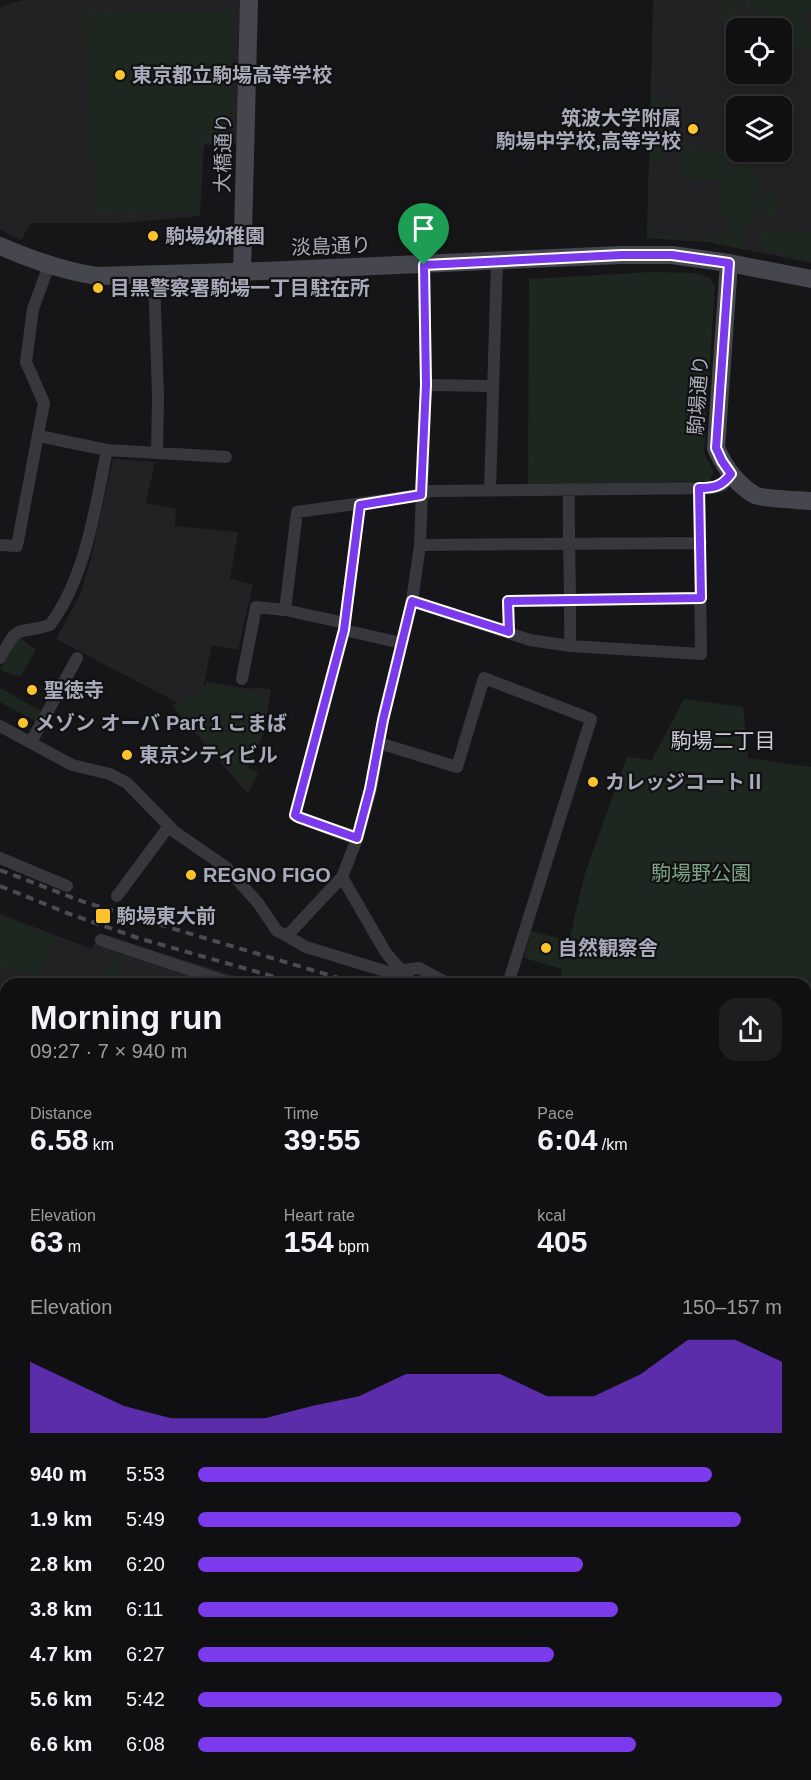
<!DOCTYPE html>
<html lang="en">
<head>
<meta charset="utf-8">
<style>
  :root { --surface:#101012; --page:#1e1e20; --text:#f1f3f6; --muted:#9c9d9f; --line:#303032; --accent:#7c3aed }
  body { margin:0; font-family:Arial,"Noto Sans JP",sans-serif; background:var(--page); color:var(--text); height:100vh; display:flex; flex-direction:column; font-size:22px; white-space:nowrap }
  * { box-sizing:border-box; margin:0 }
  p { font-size:20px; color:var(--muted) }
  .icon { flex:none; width:33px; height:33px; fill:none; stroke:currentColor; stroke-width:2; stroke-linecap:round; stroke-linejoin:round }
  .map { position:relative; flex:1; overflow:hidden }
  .panel { position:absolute; left:0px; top:978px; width:812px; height:802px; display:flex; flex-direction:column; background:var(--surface); border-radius:18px 18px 0 0; box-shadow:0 3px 9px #0003,0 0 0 2px var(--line) }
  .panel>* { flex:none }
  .buttons { position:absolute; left:726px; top:18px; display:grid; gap:12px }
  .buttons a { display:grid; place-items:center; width:66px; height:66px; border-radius:12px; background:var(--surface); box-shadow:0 3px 9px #0003,0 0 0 2px var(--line); font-size:30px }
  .pin { position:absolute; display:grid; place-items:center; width:51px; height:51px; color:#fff; margin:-62px -26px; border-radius:50% 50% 50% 0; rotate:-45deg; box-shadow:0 0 6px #0007 }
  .pin .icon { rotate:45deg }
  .round { display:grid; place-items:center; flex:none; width:63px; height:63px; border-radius:18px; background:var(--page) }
  .head { display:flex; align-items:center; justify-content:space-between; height:102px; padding:0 30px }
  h1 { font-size:33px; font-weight:700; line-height:45px }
  .figures { display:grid; grid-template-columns:repeat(3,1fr); gap:9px; height:102px; padding:6px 30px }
  .figures div { display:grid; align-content:center }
  .figures b { font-size:30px; font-weight:700 }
  .figures small { font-size:16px; font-weight:400 }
  .figures p { font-size:16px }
  .chart { height:168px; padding:12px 30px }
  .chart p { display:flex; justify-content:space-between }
  .chart svg { width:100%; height:108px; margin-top:6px; fill:var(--accent); opacity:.7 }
  ul { padding:0 30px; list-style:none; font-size:20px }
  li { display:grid; grid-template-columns:96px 72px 1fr; align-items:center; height:45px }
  li i { height:15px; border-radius:8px; background:var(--accent) }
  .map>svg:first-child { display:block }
  .built { fill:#222225; fill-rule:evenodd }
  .green { fill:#1e271f }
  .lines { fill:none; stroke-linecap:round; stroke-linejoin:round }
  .stream { stroke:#2b343d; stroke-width:4 }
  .street { stroke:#37373d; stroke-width:12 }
  .secondary { stroke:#45464e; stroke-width:18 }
  .rail { stroke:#4a4b53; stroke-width:4; stroke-dasharray:8 6; stroke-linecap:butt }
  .route-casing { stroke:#fff; stroke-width:12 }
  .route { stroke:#7c3aed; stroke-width:8 }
  .poi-dot { fill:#fcc42a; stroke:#111113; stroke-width:2 }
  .labels { text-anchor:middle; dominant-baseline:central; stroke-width:4.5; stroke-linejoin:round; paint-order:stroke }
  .poi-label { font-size:20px; font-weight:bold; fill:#a7abb9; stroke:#111113; text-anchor:start }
  .street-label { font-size:20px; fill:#a7abb9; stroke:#111113 }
  .park-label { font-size:20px; fill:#7da582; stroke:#111113 }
  .neighbourhood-label { font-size:21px; fill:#c9cbd5; stroke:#111113 }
</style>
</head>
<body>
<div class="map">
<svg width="811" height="1780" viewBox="0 0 811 1780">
  <rect width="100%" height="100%" fill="#161618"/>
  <path class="built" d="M23,0H242L238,143L204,145L200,216L123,223H31L21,240L0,230V7Z
    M653,0H811V263L709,242L647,238ZM736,28H782V74H736ZM736,106H782V152H736Z
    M113,459L155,462L146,503L176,509L175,526L238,532L230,579L253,584L238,650L212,645L203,687L207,682L251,689L254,687L271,690L263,735L248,767L258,773L248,794L173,707L176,702L56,639L80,595L90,562Z
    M0,914L92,949L98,934L263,984H6V1774L499,1775L497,1780H0Z"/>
  <path class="green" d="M723,0H739L738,25L723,24Z
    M746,0H811V11L804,12L805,29L811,30V49L782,48V28H764L765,10H745Z
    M83,10L233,12L230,139L200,143L199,213L95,214Z
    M653,27H657L655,98L670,100L671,130L662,141L663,163H651L652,235L709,240L710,236H728L729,220L718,219L721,181L679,177L677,144L699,147V155L711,156V149L736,148V152H740L739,156L755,157L754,176L758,177L752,223L746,228L744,250L709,242L647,238Z
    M758 204a11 11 0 1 1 22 0a11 11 0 1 1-22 0Z
    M771,231L811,233V261L757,249L758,236Z
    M651,272L695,273L709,277L715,286L704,452L707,460L714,470L710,481L528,485L529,279Z
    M19,637L36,650L20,677L0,670Z
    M209,683L268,695L262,733L245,768L255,774L248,789L175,707L205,690Z
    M0,688L41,711L35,721L0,702Z
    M684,699L743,707L748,758L811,767V1090L806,1088V984H558L562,969L524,958L531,931L569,941L585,873L627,757L652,760Z
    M0,916L55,937L39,979L0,965Z
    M119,954L124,958L114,984H101L113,957Z
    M4,992L6,993V1077L0,1080V1002Z
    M806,1489L811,1490V1780H641V1774H806Z
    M0,1590L6,1592V1622L0,1620Z
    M0,1622L6,1624V1774L126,1775L124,1780H0Z
    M131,1774H495V1775L493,1780H129Z"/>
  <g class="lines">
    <path class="stream" d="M806,1010L811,1012
      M766,1780V1774"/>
    <path class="street" d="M154,275L158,397L157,453
      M426,385L493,386
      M39,436L107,450L226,457
      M569,489C568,541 571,593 570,646
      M490,490L497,261
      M0,545L17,546L44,403L26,362L33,309L49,265
      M420,545L701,543
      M412,601L530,640L570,646L701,654L699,488
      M345,623L285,610L297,512L421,495L430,491L713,488L723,485L731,474
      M344,630L401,643
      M509,632L508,601L701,598
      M0,658C20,621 15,636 50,625C86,576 95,509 107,450
      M242,679L256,607L285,610
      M0,726L72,765L110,774L127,783L175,832L227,868L258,903L277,931L287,936L306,947L388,972L419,968L449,984
      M31,742L77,658
      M379,743L457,767L484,678L591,719L508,984
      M357,839L329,829L295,815L344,630L360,505
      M0,858L67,886
      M342,877L386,953L413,984
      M117,896L169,826
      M287,936L342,877L357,839L371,789L383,720L412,601L420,545L426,385L424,265
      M101,940L233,984
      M806,1179L811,1182
      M806,1244L811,1246
      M806,1428H811
      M557,1780L559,1774"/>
    <path class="secondary" d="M0,246C32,260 63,271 97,276L264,271L621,255H672L729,263L811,279
      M729,263L716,448C724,466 737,485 755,495C762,499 800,500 811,501
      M242,272L249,0
      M806,1098L811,1100"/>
    <path class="rail" d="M0,870L84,902L359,984
      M0,886L67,913L138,938L300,984
      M806,1117L811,1119"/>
  </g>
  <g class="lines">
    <defs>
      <path id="route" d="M621,255H672L729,263L716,448L722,461L731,474C722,486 715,488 699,488L701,598L508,601L509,632L412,601L383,720L370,789L357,838L298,817L295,815L344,630L360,505L421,495L426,385L424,265Z"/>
    </defs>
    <use href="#route" class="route-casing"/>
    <use href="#route" class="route"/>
  </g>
  <g class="poi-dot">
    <circle cx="120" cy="75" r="6"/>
    <circle cx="693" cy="129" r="6"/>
    <circle cx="153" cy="236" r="6"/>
    <circle cx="98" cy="288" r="6"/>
    <circle cx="32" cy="690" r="6"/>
    <circle cx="23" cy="723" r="6"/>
    <circle cx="127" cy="755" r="6"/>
    <circle cx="593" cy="782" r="6"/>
    <circle cx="191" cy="875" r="6"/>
    <rect x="95" y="908" width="16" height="16" rx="3"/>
    <circle cx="546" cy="948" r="6"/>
  </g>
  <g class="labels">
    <g class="poi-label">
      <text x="132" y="75">東京都立駒場高等学校</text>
      <text x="681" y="118" text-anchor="end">筑波大学附属<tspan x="681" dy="23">駒場中学校,高等学校</tspan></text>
      <text x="165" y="236">駒場幼稚園</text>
      <text x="110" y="288">目黒警察署駒場一丁目駐在所</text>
      <text x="44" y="690">聖徳寺</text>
      <text x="35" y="723">メゾン オーバ Part 1 こまば</text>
      <text x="139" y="755">東京シティビル</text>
      <text x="605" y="782">カレッジコートⅡ</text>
      <text x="203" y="875">REGNO FIGO</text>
      <text x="116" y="916">駒場東大前</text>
      <text x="558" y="948">自然観察舎</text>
    </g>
    <g class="street-label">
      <text transform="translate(223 153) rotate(-89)">大橋通り</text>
      <text transform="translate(331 246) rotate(-2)">淡島通り</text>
      <text transform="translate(698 395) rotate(-86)">駒場通り</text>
    </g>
    <g class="park-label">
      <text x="701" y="873">駒場野公園</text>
    </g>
    <g class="neighbourhood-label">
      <text x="723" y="740">駒場二丁目</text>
    </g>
  </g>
</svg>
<div class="buttons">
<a><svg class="icon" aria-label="locate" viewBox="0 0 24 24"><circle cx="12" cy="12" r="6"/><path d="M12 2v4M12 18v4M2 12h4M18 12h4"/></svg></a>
<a><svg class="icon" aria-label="layers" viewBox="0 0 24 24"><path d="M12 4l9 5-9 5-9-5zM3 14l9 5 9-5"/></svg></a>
</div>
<div class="pin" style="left:424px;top:265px;background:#1e9e55"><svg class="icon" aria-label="arrive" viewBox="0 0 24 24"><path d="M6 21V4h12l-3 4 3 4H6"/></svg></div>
<section class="panel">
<div class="head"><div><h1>Morning run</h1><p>09:27 · 7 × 940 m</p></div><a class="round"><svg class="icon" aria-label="share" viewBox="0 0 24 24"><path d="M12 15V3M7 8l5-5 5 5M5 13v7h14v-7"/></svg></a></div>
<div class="figures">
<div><p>Distance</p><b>6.58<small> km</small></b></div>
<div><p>Time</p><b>39:55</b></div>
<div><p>Pace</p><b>6:04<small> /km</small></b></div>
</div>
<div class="figures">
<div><p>Elevation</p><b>63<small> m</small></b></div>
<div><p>Heart rate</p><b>154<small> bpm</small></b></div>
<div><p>kcal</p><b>405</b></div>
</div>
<div class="chart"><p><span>Elevation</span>150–157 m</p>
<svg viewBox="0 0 160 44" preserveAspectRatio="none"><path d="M0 44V15L10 24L20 33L30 38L40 38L50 38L60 33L70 29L80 20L90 20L100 20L110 29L120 29L130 20L140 6L150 6L160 15V44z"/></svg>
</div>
<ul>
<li><b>940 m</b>5:53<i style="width:88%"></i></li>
<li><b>1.9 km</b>5:49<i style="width:93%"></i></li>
<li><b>2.8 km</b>6:20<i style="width:66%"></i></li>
<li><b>3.8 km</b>6:11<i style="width:72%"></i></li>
<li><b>4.7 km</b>6:27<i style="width:61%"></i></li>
<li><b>5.6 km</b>5:42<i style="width:100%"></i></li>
<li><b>6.6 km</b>6:08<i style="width:75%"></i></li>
</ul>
</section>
</div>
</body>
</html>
